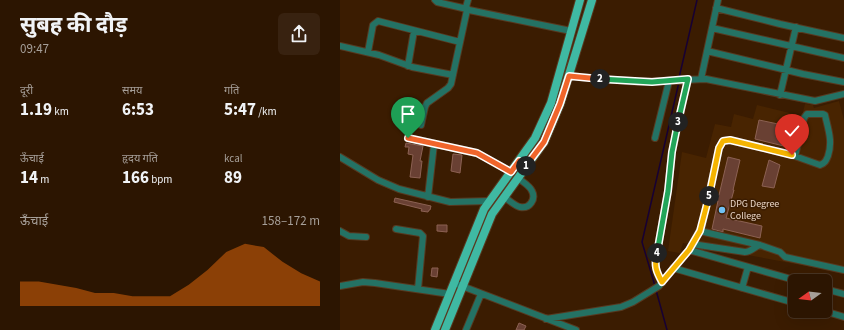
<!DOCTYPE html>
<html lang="hi">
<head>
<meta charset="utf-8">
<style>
  :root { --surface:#2c1501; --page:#382210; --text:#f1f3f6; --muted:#a69f99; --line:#483423; --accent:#b45309 }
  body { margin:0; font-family:"Source Sans 3","Noto Sans Devanagari",sans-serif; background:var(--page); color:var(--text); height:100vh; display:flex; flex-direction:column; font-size:15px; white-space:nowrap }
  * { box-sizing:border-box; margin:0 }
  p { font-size:13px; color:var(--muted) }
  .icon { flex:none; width:22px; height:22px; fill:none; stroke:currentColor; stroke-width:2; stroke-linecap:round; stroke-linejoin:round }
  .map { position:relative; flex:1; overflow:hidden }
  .details { display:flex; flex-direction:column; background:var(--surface); width:340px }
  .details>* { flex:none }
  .needle { width:26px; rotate:255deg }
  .buttons { position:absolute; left:448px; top:274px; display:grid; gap:8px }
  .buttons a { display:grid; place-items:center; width:44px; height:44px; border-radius:6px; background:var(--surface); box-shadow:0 4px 16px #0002,0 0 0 1px var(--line); font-size:20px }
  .pin { position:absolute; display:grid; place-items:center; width:34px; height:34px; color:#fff; margin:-41px -17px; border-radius:50% 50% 50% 0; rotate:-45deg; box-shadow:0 0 4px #0007 }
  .pin .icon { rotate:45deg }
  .km { position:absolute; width:20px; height:20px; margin:-10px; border-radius:50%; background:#222; color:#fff; font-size:11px; line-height:20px; text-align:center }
  .round { display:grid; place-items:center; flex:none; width:42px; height:42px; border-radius:6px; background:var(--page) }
  .summary { display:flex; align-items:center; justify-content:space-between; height:68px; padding:0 20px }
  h1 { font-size:22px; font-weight:700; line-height:30px }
  .stats { display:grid; grid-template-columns:repeat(3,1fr); gap:6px; height:68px; padding:4px 20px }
  .stats div { display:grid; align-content:center }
  .stats b { font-size:17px; font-weight:700 }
  .stats small { font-size:11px; font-weight:400 }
  .stats p { font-size:11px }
  .chart { height:112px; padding:8px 20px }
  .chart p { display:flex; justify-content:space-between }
  .chart svg { width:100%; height:72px; margin-top:4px; fill:var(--accent); opacity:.7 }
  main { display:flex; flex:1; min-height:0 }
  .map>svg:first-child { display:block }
  .built { fill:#482401 }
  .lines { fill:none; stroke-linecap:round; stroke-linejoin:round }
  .stream { stroke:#170033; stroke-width:1.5 }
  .building { fill:#694033; stroke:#8c6153 }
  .minor-casing { stroke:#573920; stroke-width:8 }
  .major-casing { stroke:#573920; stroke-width:10 }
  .minor { stroke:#247264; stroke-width:6 }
  .major { stroke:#3fb9a3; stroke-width:8 }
  .split-1-casing { stroke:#fff; stroke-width:8 }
  .split-2-casing { stroke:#fff; stroke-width:8 }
  .split-3-casing { stroke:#fff; stroke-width:8 }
  .split-4-casing { stroke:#fff; stroke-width:8 }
  .split-5-casing { stroke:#fff; stroke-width:8 }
  .split-6-casing { stroke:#fff; stroke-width:8 }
  .split-1 { stroke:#f0652b; stroke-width:5 }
  .split-2 { stroke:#f0652b; stroke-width:5 }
  .split-3 { stroke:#22a559; stroke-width:5 }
  .split-4 { stroke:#22a559; stroke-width:5 }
  .split-5 { stroke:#f5b400; stroke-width:5 }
  .split-6 { stroke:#f5b400; stroke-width:5 }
  .poi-dot { fill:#71c1f5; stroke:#3b1c01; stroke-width:1.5 }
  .labels { text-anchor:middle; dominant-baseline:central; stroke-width:3; stroke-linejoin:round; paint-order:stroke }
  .poi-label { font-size:10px; fill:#e8d4c5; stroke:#3b1c01; text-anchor:start }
</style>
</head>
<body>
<main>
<section class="details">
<div class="summary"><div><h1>सुबह की दौड़</h1><p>09:47</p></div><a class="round"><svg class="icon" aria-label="share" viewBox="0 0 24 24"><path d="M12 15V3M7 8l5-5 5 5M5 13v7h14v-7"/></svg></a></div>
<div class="stats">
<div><p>दूरी</p><b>1.19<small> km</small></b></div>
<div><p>समय</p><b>6:53</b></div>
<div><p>गति</p><b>5:47<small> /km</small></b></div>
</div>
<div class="stats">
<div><p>ऊँचाई</p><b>14<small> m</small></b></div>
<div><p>हृदय गति</p><b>166<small> bpm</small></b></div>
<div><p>kcal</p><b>89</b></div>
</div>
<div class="chart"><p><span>ऊँचाई</span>158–172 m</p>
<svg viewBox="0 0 160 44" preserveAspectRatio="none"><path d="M0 44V29L10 29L20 31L30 33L40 36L50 36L60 38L70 38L80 38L90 31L100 22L110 11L120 6L130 8L140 17L150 24L160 29V44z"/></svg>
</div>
</section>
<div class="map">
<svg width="504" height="330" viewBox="0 0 504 330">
  <rect width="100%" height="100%" fill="#3b1c01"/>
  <path class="built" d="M499,101L504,120V273L343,243L340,253L328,251L342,152L366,158L375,124L391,127L394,114L413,119L417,105L462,116L465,104L473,105L474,108Z"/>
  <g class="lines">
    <path class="stream" d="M339,78L357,0
      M315,286L302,242L339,82
      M316,290L327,330"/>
  </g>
  <path class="building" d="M419,120L457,128L452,148L415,139Z
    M66,143L83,146L80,161H82L80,178L70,177L73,155L68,154L69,147H65Z
    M113,154L122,155L120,173L111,171Z
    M388,157L400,160L393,190H394L386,218L422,226L420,238L383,229V232L372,229L378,201H376L375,198L379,195Z
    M429,160L440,165L434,188L422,186Z
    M55,198L91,206L90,210H89L88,212L81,211L82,209L54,202Z
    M97,225H107V232L97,231Z
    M92,268H98L97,277L91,276Z
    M179,323L186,326L184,330H176Z"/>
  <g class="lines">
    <defs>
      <path id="minor" d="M95,0L97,2L127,9
        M128,0L126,7L129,10L231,31
        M376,8L440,24L504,38
        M372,28L504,58
        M0,46L39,55L72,67L113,75
        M367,51L463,74L504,82
        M28,52L33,25L38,21L120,42
        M68,66L74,31
        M229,76L298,82L366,79L475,101L504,94
        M361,79L378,0
        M440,95L456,27
        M81,125L85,107L87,103L108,88L111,84L127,10
        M68,138L137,153L171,172
        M315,138L329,81
        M0,157L38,180L59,189L110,202L150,201
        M88,197L94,144
        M164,197C169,200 175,206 180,207C190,209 196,199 192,191C190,186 183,182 178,178
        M56,229L80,233L83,236L78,289
        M0,231L9,236L26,237
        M360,231L420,245
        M352,244L405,252C411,252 414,247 420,245L440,252L445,257L504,270
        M349,250L458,281
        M333,268L455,303
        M114,283L236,330
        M322,283L318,275L315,264L328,191L332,152L348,79
        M0,286L23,282L35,283L110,294
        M402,288L408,267
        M485,289L504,294
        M484,311L504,317
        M206,319L281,307L293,302L319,286L349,250L362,226L379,148L383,141L390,140L452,155L480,165C485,163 486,161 488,156C493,141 488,129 485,115L483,114H467L464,118L455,156
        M126,330L141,294"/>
      <path id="major" d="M95,330L144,209L195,138L211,103L240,0
        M105,330L152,214L204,142L220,104L252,0"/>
    </defs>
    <use href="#minor" class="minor-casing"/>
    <use href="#major" class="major-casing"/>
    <use href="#minor" class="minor"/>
    <use href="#major" class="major"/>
  </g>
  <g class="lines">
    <defs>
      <path id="split-1" d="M68,138L137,153L171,172L179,161L186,166"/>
      <path id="split-2" d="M186,166L204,142L220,104L229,76L260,79"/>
      <path id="split-3" d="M260,79L312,82L348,79L338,122"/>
      <path id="split-4" d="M317,253L328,191L332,152L338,122"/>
      <path id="split-5" d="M317,253C314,266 316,271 322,282L349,250L360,231L369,196"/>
      <path id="split-6" d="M369,196L379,148L383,141L390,140L452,155"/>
    </defs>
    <use href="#split-1" class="split-1-casing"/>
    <use href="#split-2" class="split-2-casing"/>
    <use href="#split-3" class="split-3-casing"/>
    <use href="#split-4" class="split-4-casing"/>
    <use href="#split-5" class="split-5-casing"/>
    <use href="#split-6" class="split-6-casing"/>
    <use href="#split-1" class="split-1"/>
    <use href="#split-2" class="split-2"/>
    <use href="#split-3" class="split-3"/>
    <use href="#split-4" class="split-4"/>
    <use href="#split-5" class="split-5"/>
    <use href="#split-6" class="split-6"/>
  </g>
  <circle class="poi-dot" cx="382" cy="210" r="4"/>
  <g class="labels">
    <g class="poi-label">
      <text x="390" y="204">DPG Degree<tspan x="390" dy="12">College</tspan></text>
    </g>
  </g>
</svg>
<div class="buttons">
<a><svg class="needle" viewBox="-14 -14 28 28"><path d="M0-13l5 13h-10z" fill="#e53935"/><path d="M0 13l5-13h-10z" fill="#a69f99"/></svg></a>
</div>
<div class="pin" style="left:68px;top:138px;background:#1e9e55"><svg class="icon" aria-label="arrive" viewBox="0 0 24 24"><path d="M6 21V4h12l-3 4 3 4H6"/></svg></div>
<div class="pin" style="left:452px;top:155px;background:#d93025"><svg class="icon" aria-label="check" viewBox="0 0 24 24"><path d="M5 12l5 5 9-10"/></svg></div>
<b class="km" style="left:186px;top:166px">1</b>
<b class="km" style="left:260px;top:79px">2</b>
<b class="km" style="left:338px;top:122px">3</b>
<b class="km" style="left:317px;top:253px">4</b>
<b class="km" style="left:369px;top:196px">5</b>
</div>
</main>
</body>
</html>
